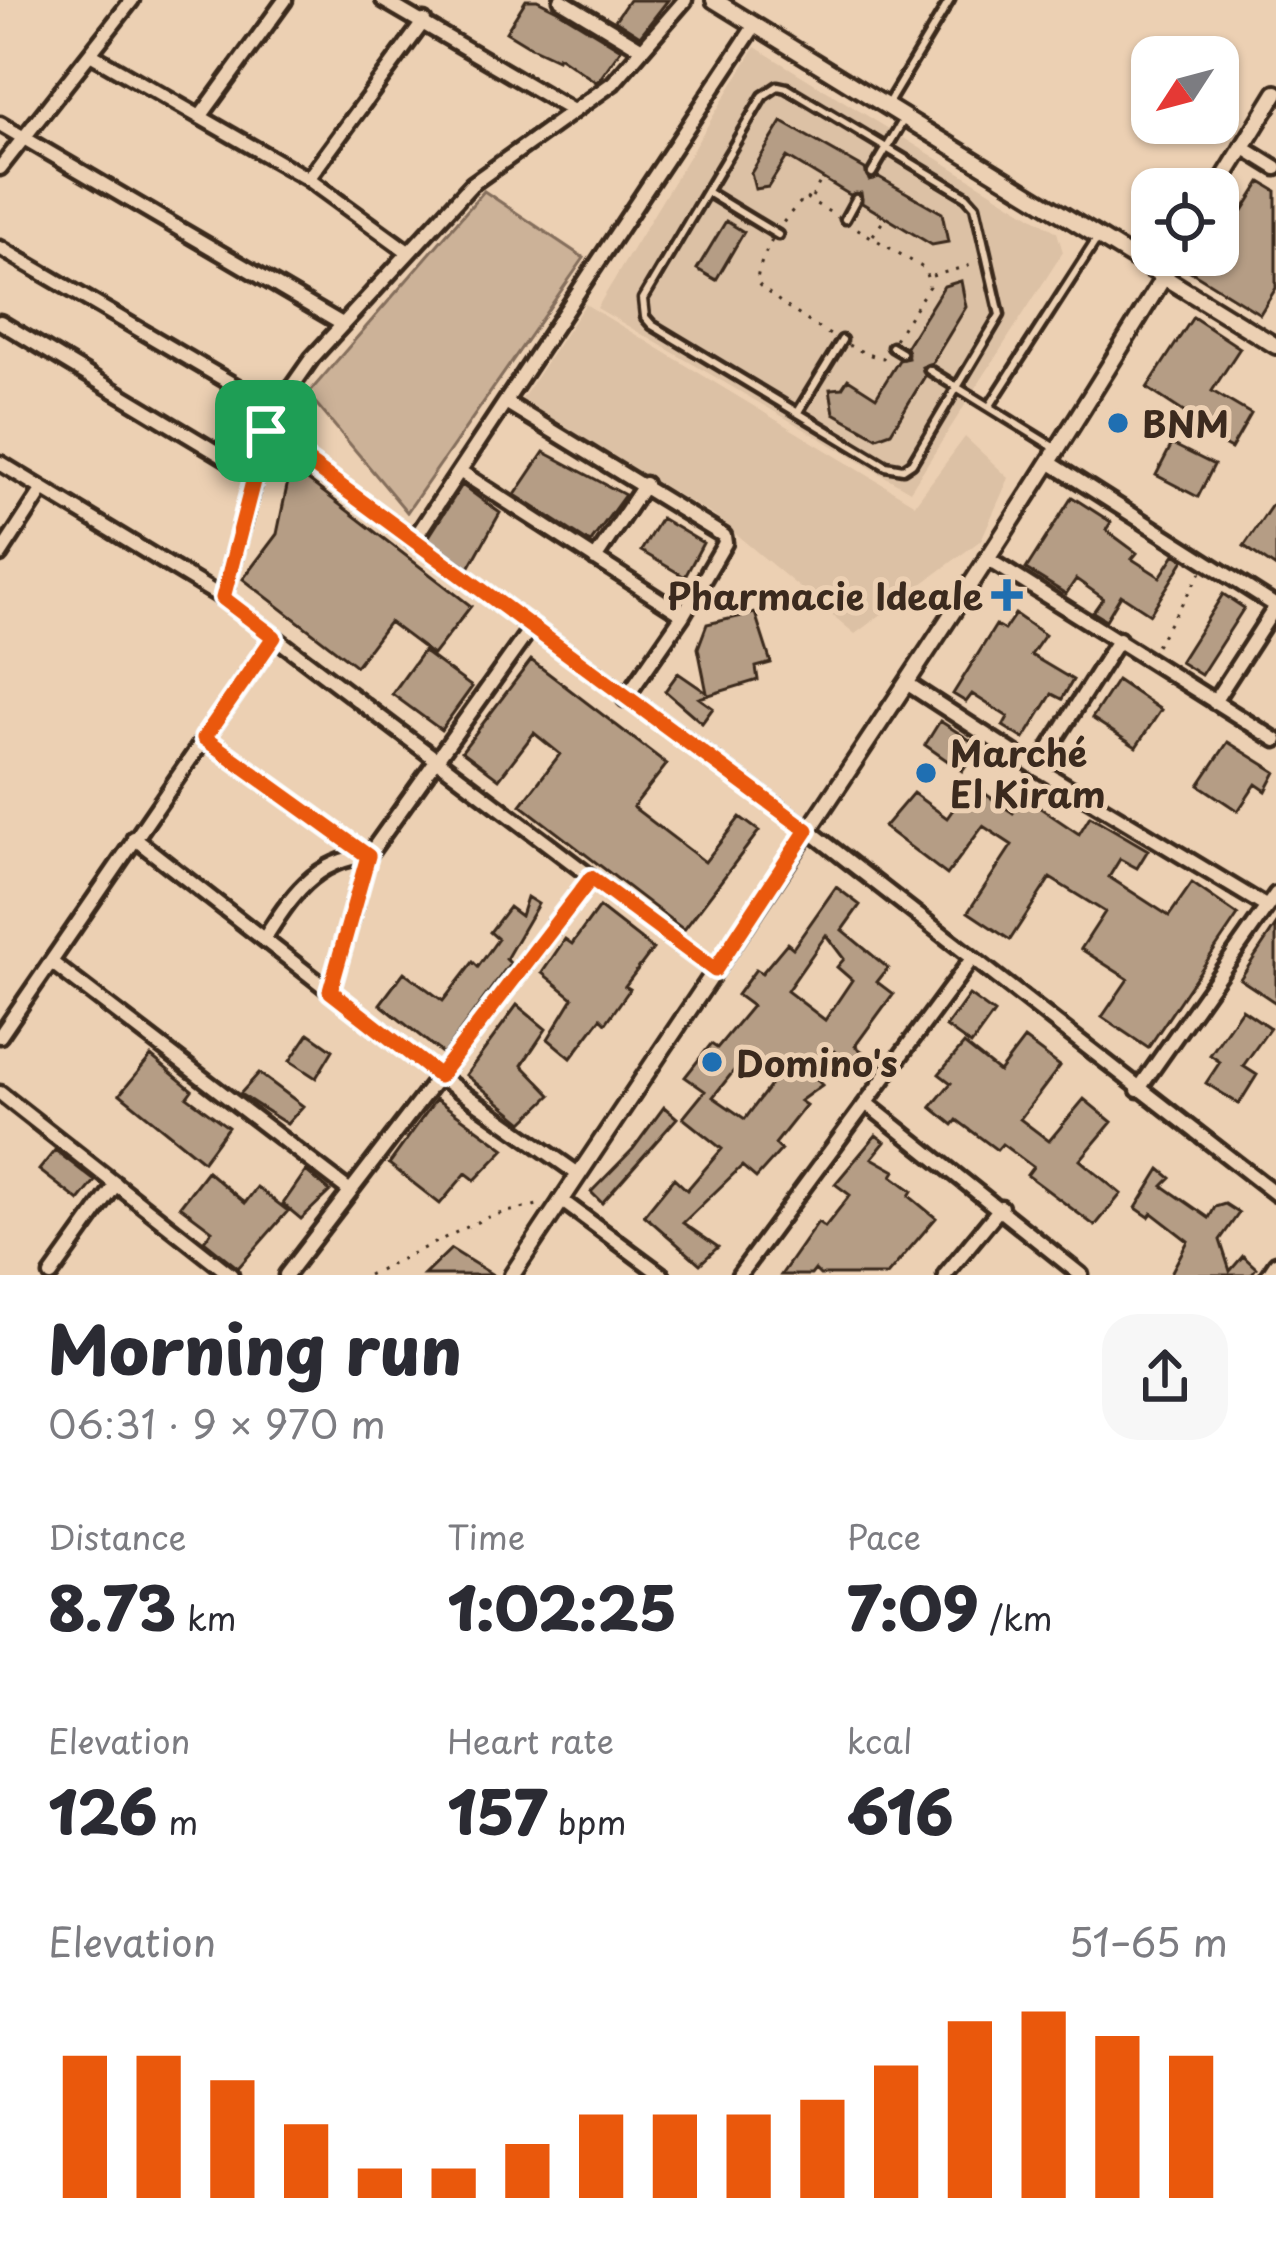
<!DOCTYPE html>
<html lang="en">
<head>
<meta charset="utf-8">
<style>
  :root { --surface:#fff; --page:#f7f7f7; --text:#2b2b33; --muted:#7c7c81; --accent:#ea580c }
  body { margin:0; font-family:"Playpen Sans",sans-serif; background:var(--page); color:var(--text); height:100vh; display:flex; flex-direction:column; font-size:45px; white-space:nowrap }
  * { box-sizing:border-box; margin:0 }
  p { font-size:39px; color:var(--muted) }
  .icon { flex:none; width:66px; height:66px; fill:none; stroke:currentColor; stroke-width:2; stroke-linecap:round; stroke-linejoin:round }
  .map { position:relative; height:1275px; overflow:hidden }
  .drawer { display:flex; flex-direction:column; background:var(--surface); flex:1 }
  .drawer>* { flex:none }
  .needle { width:78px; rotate:234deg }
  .fabs { position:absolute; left:1131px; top:36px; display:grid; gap:24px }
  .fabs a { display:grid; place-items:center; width:108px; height:108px; border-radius:24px; background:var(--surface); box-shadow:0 3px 9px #0004; font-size:60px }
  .pin { position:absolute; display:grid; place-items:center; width:102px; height:102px; color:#fff; margin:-51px; border-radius:24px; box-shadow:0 6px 18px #0006 }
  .round { display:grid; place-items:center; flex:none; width:126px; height:126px; border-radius:36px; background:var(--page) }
  .headline { display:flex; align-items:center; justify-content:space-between; height:204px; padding:0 48px }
  h1 { font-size:66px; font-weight:800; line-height:90px }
  .figures { display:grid; grid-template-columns:repeat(3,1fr); gap:18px; height:204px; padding:12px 48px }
  .figures div { display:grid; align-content:center }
  .figures b { font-size:60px; font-weight:800 }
  .figures small { font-size:33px; font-weight:400 }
  .figures p { font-size:33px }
  .chart { height:336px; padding:24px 48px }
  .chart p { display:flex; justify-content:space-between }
  .chart svg { width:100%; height:216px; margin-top:12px; stroke:var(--accent); stroke-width:6 }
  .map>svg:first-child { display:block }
  .built { fill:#dcc1a5 }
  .green { fill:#ccb298; stroke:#846e5b; stroke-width:3 }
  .building { fill:#b59d85; stroke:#3b2a1e; stroke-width:3; fill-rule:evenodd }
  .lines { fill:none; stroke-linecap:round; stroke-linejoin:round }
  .service-casing { stroke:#3b2a1e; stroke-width:15 }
  .minor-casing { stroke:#3b2a1e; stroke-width:21 }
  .tertiary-casing { stroke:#3b2a1e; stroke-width:22 }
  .path { stroke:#3b2a1e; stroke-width:3; stroke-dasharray:3 9; stroke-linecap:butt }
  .service { stroke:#ecd0b3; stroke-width:6 }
  .minor { stroke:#ecd0b3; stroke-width:12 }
  .tertiary { stroke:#ecd0b3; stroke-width:14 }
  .route-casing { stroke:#fff; stroke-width:24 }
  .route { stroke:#ea580c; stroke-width:15 }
  .poi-dot { fill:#1f6fb2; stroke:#ecd0b3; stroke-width:4.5 }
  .labels { text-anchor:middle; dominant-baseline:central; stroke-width:10; stroke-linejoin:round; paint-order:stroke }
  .poi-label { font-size:36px; font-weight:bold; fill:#3b2a1e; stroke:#ecd0b3; text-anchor:start }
</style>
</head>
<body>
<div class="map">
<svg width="1276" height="1275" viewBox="0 0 1276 1275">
  <rect width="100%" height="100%" fill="#ecd0b3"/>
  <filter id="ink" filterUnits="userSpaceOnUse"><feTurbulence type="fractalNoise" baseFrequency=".00833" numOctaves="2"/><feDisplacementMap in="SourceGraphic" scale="24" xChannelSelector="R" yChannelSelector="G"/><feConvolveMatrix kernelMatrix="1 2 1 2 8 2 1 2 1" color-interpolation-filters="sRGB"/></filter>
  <g filter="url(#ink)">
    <path class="built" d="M755,47L1057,232L1063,252L910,491L597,308Z
      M585,304L915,504L965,437L1009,478L981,540L855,634L714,516L520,402Z"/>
    <path class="green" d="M484,191L584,258L407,512L308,394Z"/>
    <path class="building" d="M526,0H537L557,10L621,49L599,80L596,82L558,56L557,59L529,46L506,32Z
      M629,0H668L640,36L615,20Z
      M782,122L865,169L869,180L879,177L942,213L948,242L932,245L862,203L861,193L850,195L787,157L768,187L755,189L751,173Z
      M1261,182L1276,191V288L1260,314L1187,269L1196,255H1218V225L1232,228Z
      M726,221L744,232L716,280L697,269Z
      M961,281L966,307L932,363L922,367L925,376L891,432L877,437L834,413L830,389L842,388L848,379L876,397L899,360L908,358L906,347L944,286Z
      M1193,317L1240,348L1212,391L1251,414L1231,449L1201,433L1205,426L1147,388Z
      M1172,444L1214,465L1198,497L1156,475Z
      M544,452L625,495L590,543L515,495Z
      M291,467L471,606L433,655L389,622L356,666L243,579L277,534Z
      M462,485L500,513L469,568L428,538Z
      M1072,497L1111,522L1106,530L1137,553L1132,559L1160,577L1175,554L1184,560L1150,614L1121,595L1106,620L1093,612L1103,598L1076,579L1066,594L1026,569Z
      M1276,499V568L1244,546Z
      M661,518L703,543L685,577L641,551Z
      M1223,594L1244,608L1201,675L1180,662Z
      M755,613L771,663L756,667L758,680L699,698L713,708L702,723L665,691L678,673L707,693L698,648L707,624Z
      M1015,614L1045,635L1031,655L1073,680L1062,699L1052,694L1024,739L1003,726L1008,717L972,694L966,702L953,694L996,625L1004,630Z
      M423,651L472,687L441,730L392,694Z
      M531,660L667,764L633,807L705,862L740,817L759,831L684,930L521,805L560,754L534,733L499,779L462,751Z
      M1117,680L1161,710L1136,747L1092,718Z
      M940,721L979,746L962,771L925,745Z
      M1228,742L1276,772L1266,791L1256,784L1238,811L1199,785Z
      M971,784L1013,813L1024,797L1079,834L1090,816L1148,850L1137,868L1120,859L1109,877L1169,916L1192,883L1238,915L1148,1048L1102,1017L1128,979L1081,949L1105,912L1050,878L1010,940L968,912L1012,845L983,826L947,875L884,827L913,793L947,818Z
      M836,887L860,905L842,930L888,968L877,982L893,994L855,1046L870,1057L860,1071L834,1051L807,1070L822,1085L800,1101L806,1105L775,1144L781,1150L756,1178L742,1166L683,1223L718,1247L700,1264L644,1215L674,1178L687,1190L722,1149L683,1118L705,1091L685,1077L711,1044L717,1048L752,1006L737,995L756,969L762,973L787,943L793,948ZM826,935L844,959L837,967L852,980L825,1020L787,991ZM744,1058L772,1083L745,1119L713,1097Z
      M527,897L538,904L506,959L510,963L443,1054L380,1004L404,972L443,1001L473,962L478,967L498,939L490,932L509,907L521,916Z
      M599,907L653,949L625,986L630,989L606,1023L601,1018L571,1058L548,1039L573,998L542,973L565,939L572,944Z
      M1276,925V1003L1240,979Z
      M969,995L994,1013L971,1045L946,1027Z
      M517,1005L546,1029L522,1065L551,1095L523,1122L466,1075Z
      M1242,1009L1270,1028L1243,1066L1257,1075L1239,1104L1206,1083L1220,1062L1210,1055Z
      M309,1033L333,1050L316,1078L290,1061Z
      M1024,1039L1060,1066L1020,1119L1049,1141L1084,1099L1112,1122L1080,1160L1121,1194L1095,1226L1027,1175L1033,1167L1002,1144L997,1150L957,1120L953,1125L931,1107L951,1083L939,1074L964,1044L999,1072Z
      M151,1056L192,1090L187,1097L228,1127L203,1161L120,1094Z
      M259,1073L303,1106L287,1124L240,1094Z
      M436,1099L505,1149L475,1180L466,1173L440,1204L389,1164Z
      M664,1107L677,1118L602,1203L591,1192L633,1149Z
      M876,1135L885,1142L872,1158L895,1171L892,1176L912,1191L909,1196L936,1218L887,1275H820L815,1270L811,1275H781L818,1222L825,1227L850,1195L835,1184Z
      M55,1150L95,1181L79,1201L39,1170Z
      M1160,1169L1171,1178L1163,1186L1209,1218L1215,1207L1225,1204L1239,1213L1220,1240L1230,1271L1243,1256L1256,1268L1251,1275H1170L1188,1241L1152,1213L1149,1217L1136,1208Z
      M207,1171L245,1203L257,1187L288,1211L238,1268L204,1241L212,1230L180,1206Z
      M306,1171L330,1191L301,1219L283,1204Z
      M451,1249L493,1275H424Z"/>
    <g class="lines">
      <defs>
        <path id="service" d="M778,86L787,88L966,196L975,206L1000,315L912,463L903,469L886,466L652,325L645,317L643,299L763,96Z
          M887,105L950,0
          M872,173L904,119
          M707,192L778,235
          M845,219L856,199
          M892,347L902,353
          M929,370L1055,448
          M989,407L1097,239
          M798,412L842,340"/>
        <path id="minor" d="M383,0L573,111
          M561,0L642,49
          M92,55L308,179L407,251
          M200,117L285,0
          M0,124L342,324
          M1242,147L1276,168
          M0,168L132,0
          M308,179L424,21
          M0,248L275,409
          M0,322L256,476
          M507,403L724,536L725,543L683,615L625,699
          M265,431L807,829L1276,1194
          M1049,462L1276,606
          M0,463L223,598L714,970
          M461,472L683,615
          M413,541L755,25
          M0,555L43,489
          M986,558L1276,740
          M595,559L645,484
          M223,598L270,418L312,358L472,184L613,83L685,0
          M908,684L1037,768L1267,907
          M1214,702L1276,606
          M204,738L368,856
          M1037,768L1119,639
          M134,838L439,1076L578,1174
          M264,939C290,898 315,859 367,856
          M51,962L350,1191
          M330,991L368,856L530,629
          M0,1036L274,637
          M1138,1090L1276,894
          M0,1093L231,1275
          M867,1104L1081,1275
          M561,1200L662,1275
          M51,1275L116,1184
          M286,1275L591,878
          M739,1275L971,960
          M945,1275L1001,1207
          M1268,1275L1276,1263"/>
        <path id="tertiary" d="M714,0L1276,346
          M1217,189L1276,93
          M512,1275C736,936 968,603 1177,255"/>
      </defs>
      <use href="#service" class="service-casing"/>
      <use href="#minor" class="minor-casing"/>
      <use href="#tertiary" class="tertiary-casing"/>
      <path class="path" d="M812,197L822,178
        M806,198L925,269L929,286L883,358C856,356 779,304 757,283C757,259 786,212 806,198Z
        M873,235L886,217
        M932,276L975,264
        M1156,646L1201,572
        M368,1275L490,1216L542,1204"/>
      <use href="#service" class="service"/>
      <use href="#minor" class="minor"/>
      <use href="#tertiary" class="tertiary"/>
    </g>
  </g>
  <g class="lines" filter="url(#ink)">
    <defs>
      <path id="route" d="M266,431L807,830L715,970L591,878L439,1076L330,991L368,856L204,738L274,637L223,598Z"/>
    </defs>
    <use href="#route" class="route-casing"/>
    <use href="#route" class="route"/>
  </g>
  <g class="poi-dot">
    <circle cx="1118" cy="423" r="12"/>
    <path d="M1001 577h12v12h12v12h-12v12h-12v-12h-12v-12h12z"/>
    <circle cx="926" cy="773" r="12"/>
    <circle cx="712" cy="1062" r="12"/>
  </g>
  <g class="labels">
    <g class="poi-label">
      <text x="1142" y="423">BNM</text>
      <text x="983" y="595" text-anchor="end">Pharmacie Ideale</text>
      <text x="950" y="752">Marché<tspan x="950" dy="41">El Kiram</tspan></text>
      <text x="736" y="1062">Domino's</text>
    </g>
  </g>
</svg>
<div class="fabs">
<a><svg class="needle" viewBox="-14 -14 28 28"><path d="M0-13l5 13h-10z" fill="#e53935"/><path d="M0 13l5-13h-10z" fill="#7c7c81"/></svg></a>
<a><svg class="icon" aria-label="locate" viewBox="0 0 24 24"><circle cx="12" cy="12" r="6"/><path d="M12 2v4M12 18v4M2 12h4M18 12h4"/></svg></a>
</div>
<div class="pin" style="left:266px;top:431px;background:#1e9e55"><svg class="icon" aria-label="arrive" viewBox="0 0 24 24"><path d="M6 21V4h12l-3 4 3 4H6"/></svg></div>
</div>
<section class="drawer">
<div class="headline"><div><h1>Morning run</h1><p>06:31 · 9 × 970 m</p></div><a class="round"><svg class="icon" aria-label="share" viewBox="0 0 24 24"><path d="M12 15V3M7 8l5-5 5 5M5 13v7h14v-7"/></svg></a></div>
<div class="figures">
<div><p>Distance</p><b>8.73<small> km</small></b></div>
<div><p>Time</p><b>1:02:25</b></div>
<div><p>Pace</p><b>7:09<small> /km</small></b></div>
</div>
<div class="figures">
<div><p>Elevation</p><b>126<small> m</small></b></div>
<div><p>Heart rate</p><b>157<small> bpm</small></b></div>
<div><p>kcal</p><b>616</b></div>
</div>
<div class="chart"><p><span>Elevation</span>51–65 m</p>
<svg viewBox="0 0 160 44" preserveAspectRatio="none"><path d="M5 44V15M15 44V15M25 44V20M35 44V29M45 44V38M55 44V38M65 44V33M75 44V27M85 44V27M95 44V27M105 44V24M115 44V17M125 44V8M135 44V6M145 44V11M155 44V15"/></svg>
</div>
</section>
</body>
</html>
